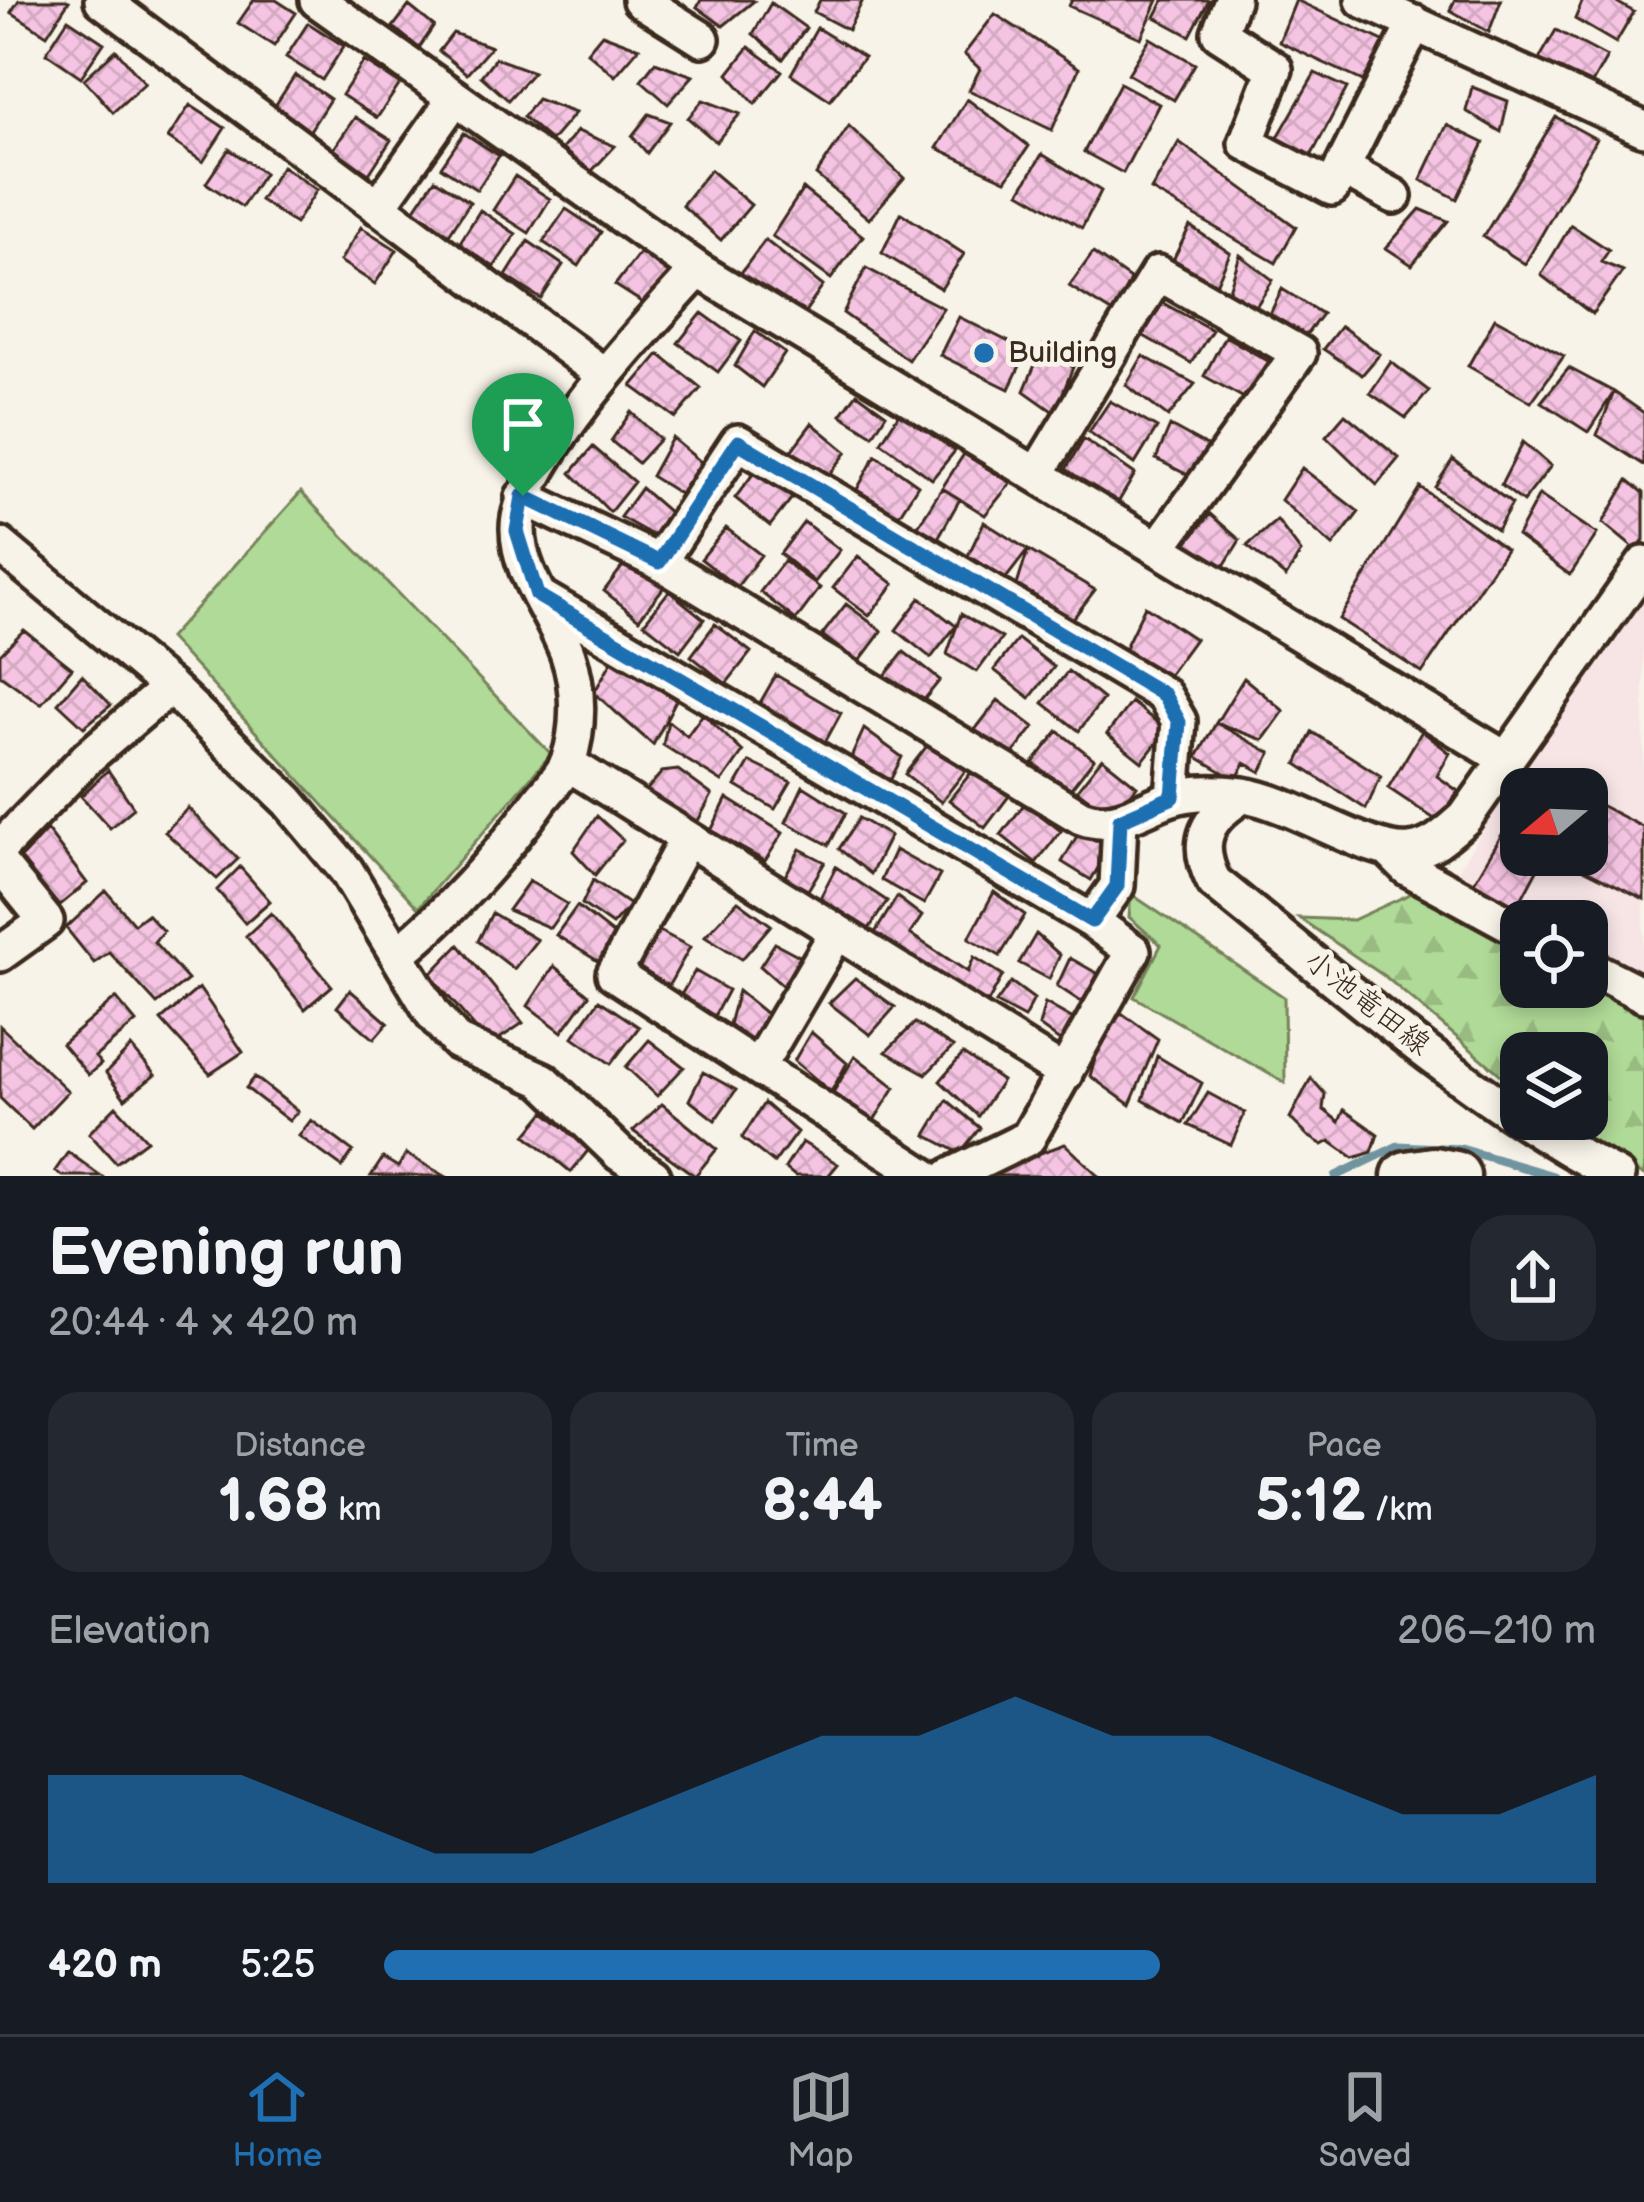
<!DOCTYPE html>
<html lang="en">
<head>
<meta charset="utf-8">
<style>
  :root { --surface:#171b24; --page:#242831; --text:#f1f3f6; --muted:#9ea1a6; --line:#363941; --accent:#1f6fb2 }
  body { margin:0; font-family:"Balsamiq Sans","Klee One",sans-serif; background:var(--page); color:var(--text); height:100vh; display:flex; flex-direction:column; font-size:45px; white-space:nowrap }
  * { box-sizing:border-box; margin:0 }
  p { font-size:39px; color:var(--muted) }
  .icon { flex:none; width:66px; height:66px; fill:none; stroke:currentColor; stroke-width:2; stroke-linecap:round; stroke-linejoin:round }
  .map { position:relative; height:1176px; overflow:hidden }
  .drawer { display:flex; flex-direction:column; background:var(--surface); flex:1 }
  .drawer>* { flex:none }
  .needle { width:78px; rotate:251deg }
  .controls { position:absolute; left:1500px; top:768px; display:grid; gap:24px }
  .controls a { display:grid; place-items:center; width:108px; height:108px; border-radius:24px; background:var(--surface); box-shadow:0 6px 18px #0003; font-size:60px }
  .pin { position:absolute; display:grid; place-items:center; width:102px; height:102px; color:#fff; margin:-123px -51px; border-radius:50% 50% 50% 0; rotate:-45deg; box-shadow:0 0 12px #0007 }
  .pin .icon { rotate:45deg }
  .round { display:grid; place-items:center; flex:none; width:126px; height:126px; border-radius:36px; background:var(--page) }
  .head { display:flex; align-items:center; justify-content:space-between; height:204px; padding:0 48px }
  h1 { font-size:66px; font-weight:700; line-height:90px }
  .metrics { display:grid; grid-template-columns:repeat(3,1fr); gap:18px; height:204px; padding:12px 48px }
  .metrics div { display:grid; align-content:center; border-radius:30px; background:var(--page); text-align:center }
  .metrics b { font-size:60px; font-weight:700 }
  .metrics small { font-size:33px; font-weight:400 }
  .metrics p { font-size:33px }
  .chart { height:336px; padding:24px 48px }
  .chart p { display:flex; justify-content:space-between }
  .chart svg { width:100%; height:216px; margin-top:12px; fill:var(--accent); opacity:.7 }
  ul { padding:0 48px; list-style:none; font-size:39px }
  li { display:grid; grid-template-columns:192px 144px 1fr; align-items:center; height:90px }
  li i { height:30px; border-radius:15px; background:var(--accent) }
  .menu { display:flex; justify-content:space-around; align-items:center; height:168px; border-top:3px solid var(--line); background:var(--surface); font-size:33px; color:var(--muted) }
  .menu a { display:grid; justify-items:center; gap:6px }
  .menu .active { color:var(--accent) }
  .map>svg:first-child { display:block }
  .built { fill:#f7e5e6; fill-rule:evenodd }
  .grass { fill:#b0da97; stroke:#76825a; stroke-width:3 }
  .forest { fill:url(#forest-firs); stroke:#76825a; stroke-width:3 }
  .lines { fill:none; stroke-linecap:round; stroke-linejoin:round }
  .stream { stroke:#7093a0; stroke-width:9 }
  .building { fill:url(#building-cross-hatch); stroke:#3b2a1e; stroke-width:3 }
  .minor-casing { stroke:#3b2a1e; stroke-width:42 }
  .secondary-casing { stroke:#3b2a1e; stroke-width:57 }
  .minor { stroke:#f7f3e8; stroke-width:33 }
  .secondary { stroke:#f7f3e8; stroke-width:48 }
  .route-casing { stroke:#fff; stroke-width:24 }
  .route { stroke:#1f6fb2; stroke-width:15 }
  .poi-dot { fill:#1f6fb2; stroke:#f7f3e8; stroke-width:4.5 }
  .labels { text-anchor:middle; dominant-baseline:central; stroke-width:10; stroke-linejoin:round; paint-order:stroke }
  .poi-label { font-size:30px; fill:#3b2a1e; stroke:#f7f3e8; text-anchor:start }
  .street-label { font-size:30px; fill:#3b2a1e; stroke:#f7f3e8 }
</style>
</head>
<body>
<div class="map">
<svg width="1644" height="1176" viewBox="0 0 1644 1176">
  <defs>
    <pattern id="forest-firs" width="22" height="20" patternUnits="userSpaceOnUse" patternTransform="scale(3)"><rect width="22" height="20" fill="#b0da97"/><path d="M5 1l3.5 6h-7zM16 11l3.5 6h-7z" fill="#98bb82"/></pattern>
    <pattern id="building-cross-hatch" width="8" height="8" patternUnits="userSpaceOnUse" patternTransform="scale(3)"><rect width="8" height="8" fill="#f6c4e3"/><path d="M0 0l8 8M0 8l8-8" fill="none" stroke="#d4a9c2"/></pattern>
  </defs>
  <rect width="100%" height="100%" fill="#f7f3e8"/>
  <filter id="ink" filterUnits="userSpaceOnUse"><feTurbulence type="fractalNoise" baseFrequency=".00833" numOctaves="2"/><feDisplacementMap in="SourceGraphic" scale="24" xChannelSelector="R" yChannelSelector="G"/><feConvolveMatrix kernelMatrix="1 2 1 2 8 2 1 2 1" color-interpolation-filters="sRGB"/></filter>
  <g filter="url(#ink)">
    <path class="built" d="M1644,591V972L1587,952V921H1527L1452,880L1522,764ZM1521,789H1587V855H1521Z"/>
    <path class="grass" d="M301,492L551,754L418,908L169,638Z
      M1131,894L1284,997L1285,1083L1134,997L1161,945L1129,917Z"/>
    <path class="forest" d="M1421,889L1458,918L1521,948V987H1587V980L1644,1007V1176L1574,1138L1552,1119H1587V1053H1521V1092L1387,978L1299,918L1353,920Z"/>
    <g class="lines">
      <path class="stream" d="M1336,1176L1398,1146L1461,1149L1553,1176"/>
    </g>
    <path class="building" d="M19,0H66L69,1L47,35L11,12Z
      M254,0H276L296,13L274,46L238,23Z
      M701,0H752L754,1L723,26L697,7Z
      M820,0H863L848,30L814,12Z
      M1072,0H1158L1141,38L1069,6Z
      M1164,0H1209L1190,36L1155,17Z
      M1296,0L1385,42L1363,81L1279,42Z
      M1455,0H1501L1489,32L1450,10Z
      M1583,0H1613L1634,12L1616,43L1575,19Z
      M771,3L806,28L783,59L753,34Z
      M409,6L434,26L419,48L393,27Z
      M995,14L1079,68L1052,130L969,90L980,69L964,54Z
      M68,19L104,43L81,77L46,53Z
      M308,23L344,46L322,80L286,57Z
      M817,28L864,57L830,100L791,74Z
      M1556,30L1607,57L1590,87L1538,61Z
      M453,33L491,47L467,74L439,51Z
      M602,34L639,48L615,76L587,52Z
      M1150,38L1195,64L1174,100L1128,74Z
      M749,47L782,71L755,104L728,74Z
      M116,50L145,83L113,112L84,79Z
      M495,58L533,72L508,100L481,76Z
      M364,61L400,84L377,118L342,95Z
      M655,62L693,76L668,104L641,80Z
      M1315,73L1347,88L1307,164L1274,144Z
      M295,75L330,99L309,132L273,109Z
      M1120,83L1159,104L1123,173L1084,152Z
      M1472,87L1508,101L1501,132L1466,111Z
      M537,99L575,113L551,141L523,117Z
      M967,99L1029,146L1006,180L937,148Z
      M703,100L740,114L716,142L688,118Z
      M190,105L225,128L203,162L168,138Z
      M649,114L670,122L647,153L632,136Z
      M355,117L391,140L369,174L333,150Z
      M1556,117L1596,139L1525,264L1483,237Z
      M1447,125L1484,143L1457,199L1421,180Z
      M849,126L904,178L869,219L816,175Z
      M577,131L615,146L590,173L562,149Z
      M464,133L499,156L477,190L441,167Z
      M1179,142L1296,227L1276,263L1151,190Z
      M229,149L264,173L242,207L206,183Z
      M1042,154L1101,191L1082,228L1020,192Z
      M282,166L317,190L295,224L260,200Z
      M710,170L751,205L721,240L682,205Z
      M515,176L550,199L529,233L493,210Z
      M435,179L470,202L448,236L412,213Z
      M803,189L863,236L831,279L772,236Z
      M566,209L601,232L579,266L543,242Z
      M1420,209L1448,221L1412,265L1386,248Z
      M480,210L516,234L494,267L459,244Z
      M901,213L964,254L941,289L882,253Z
      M1571,225L1609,250L1601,262L1623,271L1592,314L1541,275Z
      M1190,226L1230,253L1214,289L1171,264Z
      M361,227L397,250L375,284L340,261Z
      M765,240L823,286L800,319L735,281Z
      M528,241L563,265L541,299L506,276Z
      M641,251L671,275L654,310L615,285Z
      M1093,253L1130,279L1116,315L1069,286Z
      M1240,255L1273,280L1255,308L1228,293Z
      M866,268L943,308L908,360L843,313Z
      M1282,289L1322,314L1303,339L1269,316Z
      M1163,303L1212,330L1191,363L1142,335Z
      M702,313L741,341L718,372L678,343Z
      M959,317L1027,351L1009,389L940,355Z
      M1495,318L1564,356L1531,402L1468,366Z
      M1341,326L1380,354L1362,375L1323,349Z
      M755,331L785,353L762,387L735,366Z
      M1225,336L1273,364L1246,399L1204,376Z
      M1043,346L1073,367L1055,413L1024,391Z
      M659,354L701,388L676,418L632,386Z
      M1143,356L1195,384L1168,417L1126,385Z
      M1391,362L1429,391L1406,418L1370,393Z
      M1569,368L1614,392L1588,432L1541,402Z
      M1614,392L1644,413V465L1597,435Z
      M857,393L886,414L873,435L841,415Z
      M1110,401L1157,428L1135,464L1089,432Z
      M631,412L660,439L638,463L611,441Z
      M900,412L955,451L932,479L881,442Z
      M1345,414L1399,458L1377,485L1326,436Z
      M812,423L847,452L829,475L791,451Z
      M1170,426L1210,448L1188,475L1156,459Z
      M672,438L701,462L680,494L651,476Z
      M1084,439L1135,474L1116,506L1066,469Z
      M1523,442L1551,466L1523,502L1501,485Z
      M593,447L634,482L610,512L571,473Z
      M964,454L1011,483L985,515L942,488Z
      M876,455L918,485L895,521L855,493Z
      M1453,459L1512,504L1497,530L1435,487Z
      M759,466L795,494L770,526L735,498Z
      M1302,468L1359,512L1333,546L1281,500Z
      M1628,480L1644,493V540L1637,551L1603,523Z
      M1420,487L1506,549L1422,673L1339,619Z
      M641,488L670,513L654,536L620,517Z
      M942,488L960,499L933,547L913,534Z
      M1539,495L1597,534L1570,575L1517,536Z
      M1210,514L1240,540L1222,569L1185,545Z
      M1277,520L1301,552L1286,577L1247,546Z
      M804,522L840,550L815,582L780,554Z
      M984,522L1028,550L1000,586L963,566Z
      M726,528L761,555L737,587L701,559Z
      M1028,550L1095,590L1065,629L1012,601Z
      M858,556L894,584L869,616L833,588Z
      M628,559L664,587L639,619L604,591Z
      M784,561L820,588L796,620L760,592Z
      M669,591L704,619L680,651L644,623Z
      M920,598L956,626L931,658L896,630Z
      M846,604L882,631L858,663L822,635Z
      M1145,606L1195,639L1162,684L1120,658Z
      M961,614L1002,638L977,672L947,654Z
      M715,624L751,652L726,684L691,656Z
      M24,630L72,668L41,704L0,675V654Z
      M1018,639L1054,667L1030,698L994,670Z
      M904,652L940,680L915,711L879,683Z
      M613,659L676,700L653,745L594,693Z
      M1068,671L1103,699L1079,731L1043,703Z
      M82,675L111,705L84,727L58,703Z
      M776,675L841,713L823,746L757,708Z
      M1244,678L1284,711L1263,740L1216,723Z
      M998,700L1034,727L1009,759L974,731Z
      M1131,702L1167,730L1142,762L1107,734Z
      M703,714L743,752L722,782L663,745L668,721L687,736Z
      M1216,723L1271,753L1261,772L1245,763L1236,780L1197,757Z
      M864,729L902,757L887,787L849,762Z
      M1058,731L1094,759L1069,791L1033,763Z
      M1422,731L1450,753L1437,776L1458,791L1439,822L1388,788Z
      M1312,732L1381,776L1366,809L1297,764Z
      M930,742L966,770L941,802L905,774Z
      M1102,758L1137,786L1113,818L1077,790Z
      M750,762L791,782L775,809L736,786Z
      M974,769L1009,796L985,828L949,800Z
      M108,770L134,808L110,828L81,796Z
      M678,770L712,795L693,830L644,793L662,772Z
      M803,786L846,813L829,845L786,822Z
      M727,798L783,833L765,861L711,831Z
      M1521,802V855H1545L1515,911L1470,889Z
      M1594,802L1644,828V899L1560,857L1587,855V811Z
      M1025,803L1061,831L1036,863L1001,835Z
      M188,808L238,859L217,879L165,832Z
      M597,816L623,840L595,875L573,851Z
      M859,818L890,836L871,874L839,849Z
      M1081,829L1110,847L1091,880L1062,862Z
      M47,830L87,883L54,910L18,861Z
      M800,849L825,862L808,890L784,878Z
      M895,850L940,875L924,904L881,880Z
      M240,867L270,901L245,923L217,890Z
      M836,867L887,901L867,932L820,898Z
      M593,880L630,905L612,925L582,904Z
      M529,881L567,904L550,928L508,910Z
      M106,891L134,924L147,914L163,931L154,942L188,980L157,1004L109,952L94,963L66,928Z
      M994,892L1025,915L1000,956L969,938Z
      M897,897L922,916L910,934L968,972L974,957L1003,975L982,1013L870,941Z
      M738,901L771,925L742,959L705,936Z
      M577,906L623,942L601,963L556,935Z
      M271,913L332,986L305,1009L246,936Z
      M492,913L537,940L514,969L478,941Z
      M648,925L690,947L669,985L628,970Z
      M1036,934L1060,955L1049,979L1019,963Z
      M775,943L805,959L784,987L760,966Z
      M459,945L523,1023L490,1045L430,975Z
      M1070,958L1102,976L1086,1005L1057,986Z
      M554,966L589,995L562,1032L528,1006Z
      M695,971L728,990L712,1020L678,1000Z
      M855,978L895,1007L870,1035L829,1003Z
      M1011,982L1034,999L1024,1018L996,1003Z
      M199,988L243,1052L210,1074L161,1020Z
      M350,990L388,1023L374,1039L337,1007Z
      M738,991L771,1018L751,1043L729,1024Z
      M116,998L136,1022L95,1057L101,1064L88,1075L62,1044Z
      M599,1000L639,1027L611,1064L573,1037Z
      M1045,1003L1073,1019L1064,1044L1039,1026Z
      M1120,1012L1158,1039L1130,1105L1090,1076L1106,1022Z
      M915,1023L953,1047L926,1074L886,1052Z
      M0,1026L68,1091L32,1129L0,1098Z
      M811,1032L847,1063L831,1092L794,1061Z
      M649,1040L684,1067L657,1096L626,1067Z
      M131,1047L155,1075L125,1099L106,1073Z
      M963,1054L1002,1081L978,1116L940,1081Z
      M855,1056L895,1087L873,1122L831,1096Z
      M1157,1056L1202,1083L1183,1123L1143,1100Z
      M703,1072L736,1090L715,1120L689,1100Z
      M255,1077L298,1111L289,1121L246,1088Z
      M1311,1078L1325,1094L1323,1109L1339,1122L1344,1110L1378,1134L1372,1152L1354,1158L1330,1141L1323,1145L1308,1136L1290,1118Z
      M1208,1093L1245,1113L1231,1145L1188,1125Z
      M947,1100L980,1128L960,1153L926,1135Z
      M764,1103L797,1132L774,1163L742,1138Z
      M662,1104L717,1149L695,1176L633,1131Z
      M116,1106L147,1140L116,1163L89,1133Z
      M545,1112L590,1148L571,1172L526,1135Z
      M311,1120L353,1151L342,1167L299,1136Z
      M802,1142L838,1164L828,1176H795L785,1168Z
      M1065,1144L1099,1176H977Z
      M68,1152L101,1176H62L55,1171Z
      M406,1154L445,1176H371L383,1158L398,1167Z"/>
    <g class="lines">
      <defs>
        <path id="minor" d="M102,0L604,375
          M317,0L698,270L1506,759
          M640,0L702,39
          M1232,0L1219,33L1275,69L1246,143L1332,188L1415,23
          M1363,0L1644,129
          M1342,168L1394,196
          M378,207L455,98
          M1037,474L1158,273L1299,353L1159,547
          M523,497L659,562L1081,817C1114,830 1138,810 1169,799C1191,791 1220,792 1243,795C1293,802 1371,856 1410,851C1432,849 1449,832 1465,818L1644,564
          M0,545L170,687
          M659,562L738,442L1164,695L1179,721L1173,797
          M539,596L1092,921
          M567,763L1065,1074
          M1244,795C1207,817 1193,841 1214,882C1343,985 1470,1099 1617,1176
          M686,840L614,974L925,1176
          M0,848L88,757L170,687L288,801L346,870L433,1014L457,1042L543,1080L620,1154L653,1176
          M1390,851L1407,868L1521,930
          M0,864L46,921L0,954
          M400,952C455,907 500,856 541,799C550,788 563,774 568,762C580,728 579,687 568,655C554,614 518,574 518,529C517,463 652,321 698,270
          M1587,966L1644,995
          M759,1065L837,932
          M950,1176L1028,1138L1133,951L1092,921L1117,886L1120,820"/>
        <path id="secondary" d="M1407,1176L1434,1172L1455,1176"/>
      </defs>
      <use href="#minor" class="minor-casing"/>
      <use href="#secondary" class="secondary-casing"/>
      <use href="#minor" class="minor"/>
      <use href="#secondary" class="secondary"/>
    </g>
  </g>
  <g class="lines" filter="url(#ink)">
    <defs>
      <path id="route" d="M738,442L1164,695L1179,722L1173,797L1120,820L1117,886L1092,921L537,595L517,531L523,496L659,562Z"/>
    </defs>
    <use href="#route" class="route-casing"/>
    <use href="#route" class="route"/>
  </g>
  <circle class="poi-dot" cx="984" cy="353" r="12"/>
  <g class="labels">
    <g class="poi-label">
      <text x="1008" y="353">Building</text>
    </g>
    <g class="street-label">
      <text transform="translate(1367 1003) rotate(38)">小池竜田線</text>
    </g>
  </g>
</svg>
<div class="controls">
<a><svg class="needle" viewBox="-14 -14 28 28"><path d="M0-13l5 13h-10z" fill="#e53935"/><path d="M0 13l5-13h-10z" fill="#9ea1a6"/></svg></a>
<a><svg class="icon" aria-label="locate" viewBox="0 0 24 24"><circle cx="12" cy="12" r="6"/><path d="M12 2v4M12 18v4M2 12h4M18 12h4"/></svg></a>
<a><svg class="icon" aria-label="layers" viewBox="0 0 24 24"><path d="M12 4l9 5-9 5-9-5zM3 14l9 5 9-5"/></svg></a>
</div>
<div class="pin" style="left:523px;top:496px;background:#1e9e55"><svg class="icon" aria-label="arrive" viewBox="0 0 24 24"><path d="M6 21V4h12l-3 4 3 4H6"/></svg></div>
</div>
<section class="drawer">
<div class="head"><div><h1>Evening run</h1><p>20:44 · 4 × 420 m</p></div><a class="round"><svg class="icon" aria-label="share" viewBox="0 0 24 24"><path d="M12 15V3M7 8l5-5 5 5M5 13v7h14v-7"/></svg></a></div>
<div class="metrics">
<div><p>Distance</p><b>1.68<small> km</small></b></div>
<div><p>Time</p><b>8:44</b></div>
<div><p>Pace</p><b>5:12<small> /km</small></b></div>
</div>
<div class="chart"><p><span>Elevation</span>206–210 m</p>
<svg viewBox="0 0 160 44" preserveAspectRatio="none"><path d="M0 44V22L10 22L20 22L30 30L40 38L50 38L60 30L70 22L80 14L90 14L100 6L110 14L120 14L130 22L140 30L150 30L160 22V44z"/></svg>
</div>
<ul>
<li><b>420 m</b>5:25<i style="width:64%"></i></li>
</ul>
</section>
<nav class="menu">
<a class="active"><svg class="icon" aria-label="home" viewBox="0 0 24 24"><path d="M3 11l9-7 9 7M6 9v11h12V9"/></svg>Home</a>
<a><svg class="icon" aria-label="map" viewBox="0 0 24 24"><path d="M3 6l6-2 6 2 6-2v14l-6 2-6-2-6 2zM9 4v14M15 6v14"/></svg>Map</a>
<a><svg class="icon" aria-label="saved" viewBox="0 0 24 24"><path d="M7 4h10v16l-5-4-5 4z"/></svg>Saved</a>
</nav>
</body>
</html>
